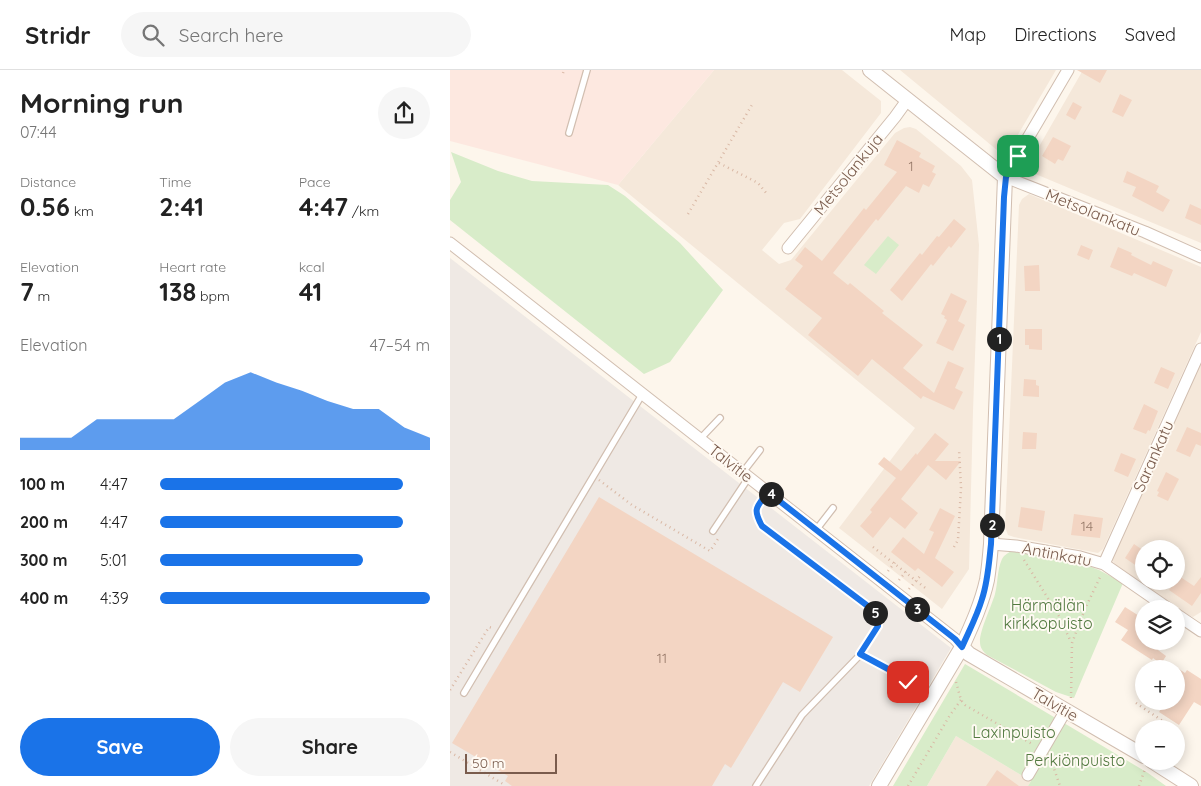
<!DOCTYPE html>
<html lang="en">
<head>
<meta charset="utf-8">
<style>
  :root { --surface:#fff; --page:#f6f6f6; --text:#222; --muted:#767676; --line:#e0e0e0; --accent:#1a73e8 }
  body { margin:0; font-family:Quicksand,sans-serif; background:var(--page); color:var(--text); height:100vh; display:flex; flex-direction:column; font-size:19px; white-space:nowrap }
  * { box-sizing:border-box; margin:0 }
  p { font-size:16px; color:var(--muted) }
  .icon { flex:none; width:28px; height:28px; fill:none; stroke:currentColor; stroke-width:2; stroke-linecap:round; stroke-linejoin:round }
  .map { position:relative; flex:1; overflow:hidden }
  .panel { display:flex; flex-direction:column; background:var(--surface); width:450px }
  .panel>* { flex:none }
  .tools { position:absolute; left:685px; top:470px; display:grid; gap:10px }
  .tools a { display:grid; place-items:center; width:50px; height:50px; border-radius:50%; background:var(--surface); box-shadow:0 2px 12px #0003; font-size:25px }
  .scale { position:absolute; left:15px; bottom:12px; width:92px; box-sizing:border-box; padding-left:5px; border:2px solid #7a5c4d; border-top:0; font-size:14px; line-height:18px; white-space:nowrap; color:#7a5c4d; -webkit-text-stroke:4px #fffaf3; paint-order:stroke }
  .pin { position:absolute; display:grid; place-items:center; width:42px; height:42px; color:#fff; margin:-21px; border-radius:10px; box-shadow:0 2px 8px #0006 }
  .km { position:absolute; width:25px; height:25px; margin:-12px; border-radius:50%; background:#222; color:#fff; font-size:14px; line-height:25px; text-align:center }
  .round { display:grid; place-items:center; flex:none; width:52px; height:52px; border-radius:26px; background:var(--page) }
  .overview { display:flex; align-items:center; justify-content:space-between; height:85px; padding:0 20px }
  h1 { font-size:28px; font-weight:800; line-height:38px }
  .stats { display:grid; grid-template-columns:repeat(3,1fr); gap:8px; height:85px; padding:5px 20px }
  .stats div { display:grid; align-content:center }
  .stats b { font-size:25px; font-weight:800 }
  .stats small { font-size:14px; font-weight:400 }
  .stats p { font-size:14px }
  .chart { height:140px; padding:10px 20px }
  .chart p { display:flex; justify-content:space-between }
  .chart svg { width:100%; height:90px; margin-top:5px; fill:var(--accent); opacity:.7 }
  .action { display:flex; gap:10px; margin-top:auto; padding:10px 20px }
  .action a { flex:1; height:58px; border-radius:30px; background:var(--accent); color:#fff; font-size:20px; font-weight:800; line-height:58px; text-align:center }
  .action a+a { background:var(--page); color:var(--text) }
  ul { padding:0 20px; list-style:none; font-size:16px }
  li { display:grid; grid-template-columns:80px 60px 1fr; align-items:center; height:38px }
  li i { height:12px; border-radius:6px; background:var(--accent) }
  header { display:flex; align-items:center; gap:30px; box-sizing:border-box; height:70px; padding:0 25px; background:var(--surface); border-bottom:1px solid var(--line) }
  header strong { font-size:24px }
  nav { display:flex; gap:28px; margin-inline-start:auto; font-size:18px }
  .search { width:350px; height:45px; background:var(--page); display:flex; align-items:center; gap:12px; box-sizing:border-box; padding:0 18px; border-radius:28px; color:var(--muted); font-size:19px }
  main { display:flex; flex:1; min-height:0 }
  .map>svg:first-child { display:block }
  .residential { fill:#f5e8da; fill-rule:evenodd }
  .commercial { fill:#fde8e0 }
  .industrial { fill:#efe9e4 }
  .green { fill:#d8ecc9 }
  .building { fill:#f3d5c3 }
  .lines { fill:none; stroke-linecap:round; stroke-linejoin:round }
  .service-casing { stroke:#d1beb0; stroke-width:8 }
  .minor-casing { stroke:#d1beb0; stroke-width:13 }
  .tertiary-casing { stroke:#d1beb0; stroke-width:16 }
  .path { stroke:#d9b8a5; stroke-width:2.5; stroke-dasharray:1 4; stroke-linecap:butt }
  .service { stroke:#fff; stroke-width:5.5 }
  .minor { stroke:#fff; stroke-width:11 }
  .tertiary { stroke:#fff; stroke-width:14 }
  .route-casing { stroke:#fff; stroke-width:10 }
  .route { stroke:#1a73e8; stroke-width:6 }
  .labels { text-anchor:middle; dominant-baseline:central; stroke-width:4; stroke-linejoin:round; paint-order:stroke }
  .number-label { font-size:14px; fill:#987a6a }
  .street-label { font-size:16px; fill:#7a5c4d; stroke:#fffaf3 }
  .park-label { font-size:16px; fill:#537a41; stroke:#fffaf3 }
</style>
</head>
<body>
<header>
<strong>Stridr</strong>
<div class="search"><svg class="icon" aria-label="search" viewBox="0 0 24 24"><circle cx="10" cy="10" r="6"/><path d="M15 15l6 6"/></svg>Search here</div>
<nav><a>Map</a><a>Directions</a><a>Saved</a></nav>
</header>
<main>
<section class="panel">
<div class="overview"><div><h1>Morning run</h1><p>07:44</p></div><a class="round"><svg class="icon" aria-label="share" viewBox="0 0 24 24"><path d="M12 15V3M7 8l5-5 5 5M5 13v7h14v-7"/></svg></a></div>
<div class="stats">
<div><p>Distance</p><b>0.56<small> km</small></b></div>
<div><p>Time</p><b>2:41</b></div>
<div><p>Pace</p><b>4:47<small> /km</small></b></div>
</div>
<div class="stats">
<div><p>Elevation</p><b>7<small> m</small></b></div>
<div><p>Heart rate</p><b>138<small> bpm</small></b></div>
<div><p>kcal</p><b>41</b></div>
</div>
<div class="chart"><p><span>Elevation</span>47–54 m</p>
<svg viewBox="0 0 160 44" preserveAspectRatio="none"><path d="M0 44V38L10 38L20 38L30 29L40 29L50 29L60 29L70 20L80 11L90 6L100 11L110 15L120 20L130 24L140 24L150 33L160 38V44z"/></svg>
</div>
<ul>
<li><b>100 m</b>4:47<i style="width:90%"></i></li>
<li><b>200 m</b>4:47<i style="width:90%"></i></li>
<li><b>300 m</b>5:01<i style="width:75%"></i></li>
<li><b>400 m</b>4:39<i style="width:100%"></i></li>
</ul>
<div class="action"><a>Save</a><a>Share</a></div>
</section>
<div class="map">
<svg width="751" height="716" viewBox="0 0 751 716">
  <rect width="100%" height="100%" fill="#fdf6ec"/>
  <path class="residential" d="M264,0H392L431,31V43L350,149L334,153L312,180L329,194L341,190L445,63L454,58L460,57L466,59L511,96L522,110L529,175L523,341L519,499L492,539L389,458L465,358L168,115Z
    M450,0H606L563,73L557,77L547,80Z
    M633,0H751V173L583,103L579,94Z
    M579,124L751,197V262L653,479L648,483L564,467L558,465L555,457L569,135L572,129Z
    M751,293V542L743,547L736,544L665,494L662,490L663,485ZM694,479H726V511H694Z
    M506,666L581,711L578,716H477Z"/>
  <path class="commercial" d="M0,0H264L168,115L0,71Z"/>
  <path class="industrial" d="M0,188L501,578L419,716H0Z"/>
  <path class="green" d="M1,82L48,101L82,111L158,115L175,126L230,173L273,220L220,292L194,304L0,150V130L11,112Z
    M438,166L449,175L426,204L414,195Z
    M561,481L625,491L649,500L673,513L624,628L606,622L537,585C533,581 530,578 530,572C529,562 542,535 545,524C548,513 547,500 552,489C554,485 557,484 561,481Z
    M515,594L698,703L716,716H578L581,711L506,666L477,716H443Z"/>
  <path class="building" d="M627,0H657L650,13Z
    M670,24L682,30L673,47L662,42Z
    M623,32L632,37L625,50L616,45Z
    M603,67L621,76L613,91L608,89L605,94L592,86Z
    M447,70L471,83L469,87L485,96L482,102L486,104L479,117L473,114L469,123L456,116L428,151L426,149L383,203L398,215L400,213L434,241L432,243L473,275L453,298L484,323L498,291L514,298L505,318L513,322L504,340L473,326L471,329L422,289L408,306L358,265L372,248L335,219L353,196L345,190L355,177L372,191L414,138L416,140L447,102L434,95Z
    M677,101L709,116L706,122L720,130L713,142L682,126L686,117L673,112Z
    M740,134L751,139V155L735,148Z
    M504,149L516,159L501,178L499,176L483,196L481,194L452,231L440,220L470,183L472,185L487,166L489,167Z
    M631,175L643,180L639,190L627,185Z
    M668,177L682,183L681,185L701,195L703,191L723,200L716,217L684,203L682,206L660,197Z
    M589,195L590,221H575L574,196Z
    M501,223L517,231L508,251L515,255L503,281L486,273L497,250L494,248L495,246L491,244Z
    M575,259H592V280L579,279V275H575Z
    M711,297L725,303L718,319L704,313Z
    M574,309L586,310V315L589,316V327L573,326Z
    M694,334L708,341L700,361L698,360L696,364L683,359Z
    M737,357L751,363V376L746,374L740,387L726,381Z
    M573,362L587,363L586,379H572Z
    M485,363L499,374L485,391H511L496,410L478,395L451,429L468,443L455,459L440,447L423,468L410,456L422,442L420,440L446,408L428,394L434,387L451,401L466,383L467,385Z
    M671,383L686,389L678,407L664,401Z
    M716,402L729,409L718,431L707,426L709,422L707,421Z
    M149,427L383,567L350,622L333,612L281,698L275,694L262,716H62L55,711L58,706L2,673Z
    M571,437L595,441L592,461L568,457Z
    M490,438L505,446L485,488L504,502L492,517L468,498L465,501L441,482L453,467L474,484L484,462L479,460Z
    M624,444L653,448L650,468L621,465Z
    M684,474L694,481V501L675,488Z
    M729,506L744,516L751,507V523L742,536L719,520L726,511Z
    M675,537L694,549V571H714L708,580L716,586L711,594L703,588L702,590L671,570L678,560L665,552Z
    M726,597L735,603L737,600L751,609V636L744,632L729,655L709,642L716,631H726Z
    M547,700L569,716H536Z"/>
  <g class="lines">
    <defs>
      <path id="service" d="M119,63L137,0
        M250,369L270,348
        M293,402L310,380
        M366,460L383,438
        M263,461L299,407
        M14,623L193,323
        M306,716L352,645L410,585L428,556V548L423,540L312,456C302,438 307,437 318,421"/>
      <path id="minor" d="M618,0L555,107L695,162L751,187
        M0,173L505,569L512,577
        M338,178L445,47L458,29
        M541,474L566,476L630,487L654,494L719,539
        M654,494L751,279
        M726,544L751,561
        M578,705L616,640"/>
      <path id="tertiary" d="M420,0L555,107L541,474C540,486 539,498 537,510C532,533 522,555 512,577L429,716
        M512,577L519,584L694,686
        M702,691L741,716"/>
    </defs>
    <use href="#service" class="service-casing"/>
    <use href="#minor" class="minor-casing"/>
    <use href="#tertiary" class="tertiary-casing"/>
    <path class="path" d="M113,3L114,0
      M269,93L308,113L317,124
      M238,144L303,33
      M149,410L182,435L260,481L268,469
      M423,477L478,520
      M504,477L508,470L511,418L509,379
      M574,490L609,546L621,572
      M438,501L446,491
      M449,510L458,499
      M459,519L471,505
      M418,588L458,612L462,616L466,628
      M506,612L511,630L515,635L584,675
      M0,620L39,557L42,558
      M621,628L622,573L635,539L651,505
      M686,633L717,654L714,659
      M0,682L53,714
      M601,690L610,716
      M458,716L500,645L511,630
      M689,716L695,699"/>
    <use href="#service" class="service"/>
    <use href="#minor" class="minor"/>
    <use href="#tertiary" class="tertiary"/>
  </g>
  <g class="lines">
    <defs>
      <path id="route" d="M458,612L438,599L410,584L428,556V548L423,540L312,456C302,438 307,437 318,422L505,569L512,577C519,561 527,546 532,529C538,511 539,492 541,474L554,127L556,107L568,86"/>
    </defs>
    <use href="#route" class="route-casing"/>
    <use href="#route" class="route"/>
  </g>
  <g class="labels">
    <g class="number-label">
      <text x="461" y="96">1</text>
      <text x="637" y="456">14</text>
      <text x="212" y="588">11</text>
    </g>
    <g class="street-label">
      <text transform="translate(398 104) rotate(-51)">Metsolankuja</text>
      <text transform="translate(643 142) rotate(22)">Metsolankatu</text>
      <text transform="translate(703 386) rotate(-66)">Sarankatu</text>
      <text transform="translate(281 393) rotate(38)">Talvitie</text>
      <text transform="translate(607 484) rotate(11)">Antinkatu</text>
      <text transform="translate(605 634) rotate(30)">Talvitie</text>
    </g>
    <g class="park-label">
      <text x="598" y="535">Härmälän<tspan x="598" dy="18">kirkkopuisto</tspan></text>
      <text x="564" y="662">Laxinpuisto</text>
      <text x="625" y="690">Perkiönpuisto</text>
    </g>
  </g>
</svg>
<div class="tools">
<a><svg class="icon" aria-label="locate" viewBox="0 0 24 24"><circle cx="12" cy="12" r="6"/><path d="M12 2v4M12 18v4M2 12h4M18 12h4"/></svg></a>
<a><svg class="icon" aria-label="layers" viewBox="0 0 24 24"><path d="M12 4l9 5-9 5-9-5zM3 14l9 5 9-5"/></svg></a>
<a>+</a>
<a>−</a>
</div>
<div class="scale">50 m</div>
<div class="pin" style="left:568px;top:86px;background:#1e9e55"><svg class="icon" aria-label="arrive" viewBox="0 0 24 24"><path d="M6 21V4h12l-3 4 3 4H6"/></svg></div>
<div class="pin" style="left:458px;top:612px;background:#d93025"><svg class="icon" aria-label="check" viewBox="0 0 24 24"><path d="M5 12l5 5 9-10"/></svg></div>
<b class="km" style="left:549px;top:269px">1</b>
<b class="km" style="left:542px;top:455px">2</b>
<b class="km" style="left:467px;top:539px">3</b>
<b class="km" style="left:321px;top:424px">4</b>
<b class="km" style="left:425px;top:543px">5</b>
</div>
</main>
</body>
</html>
